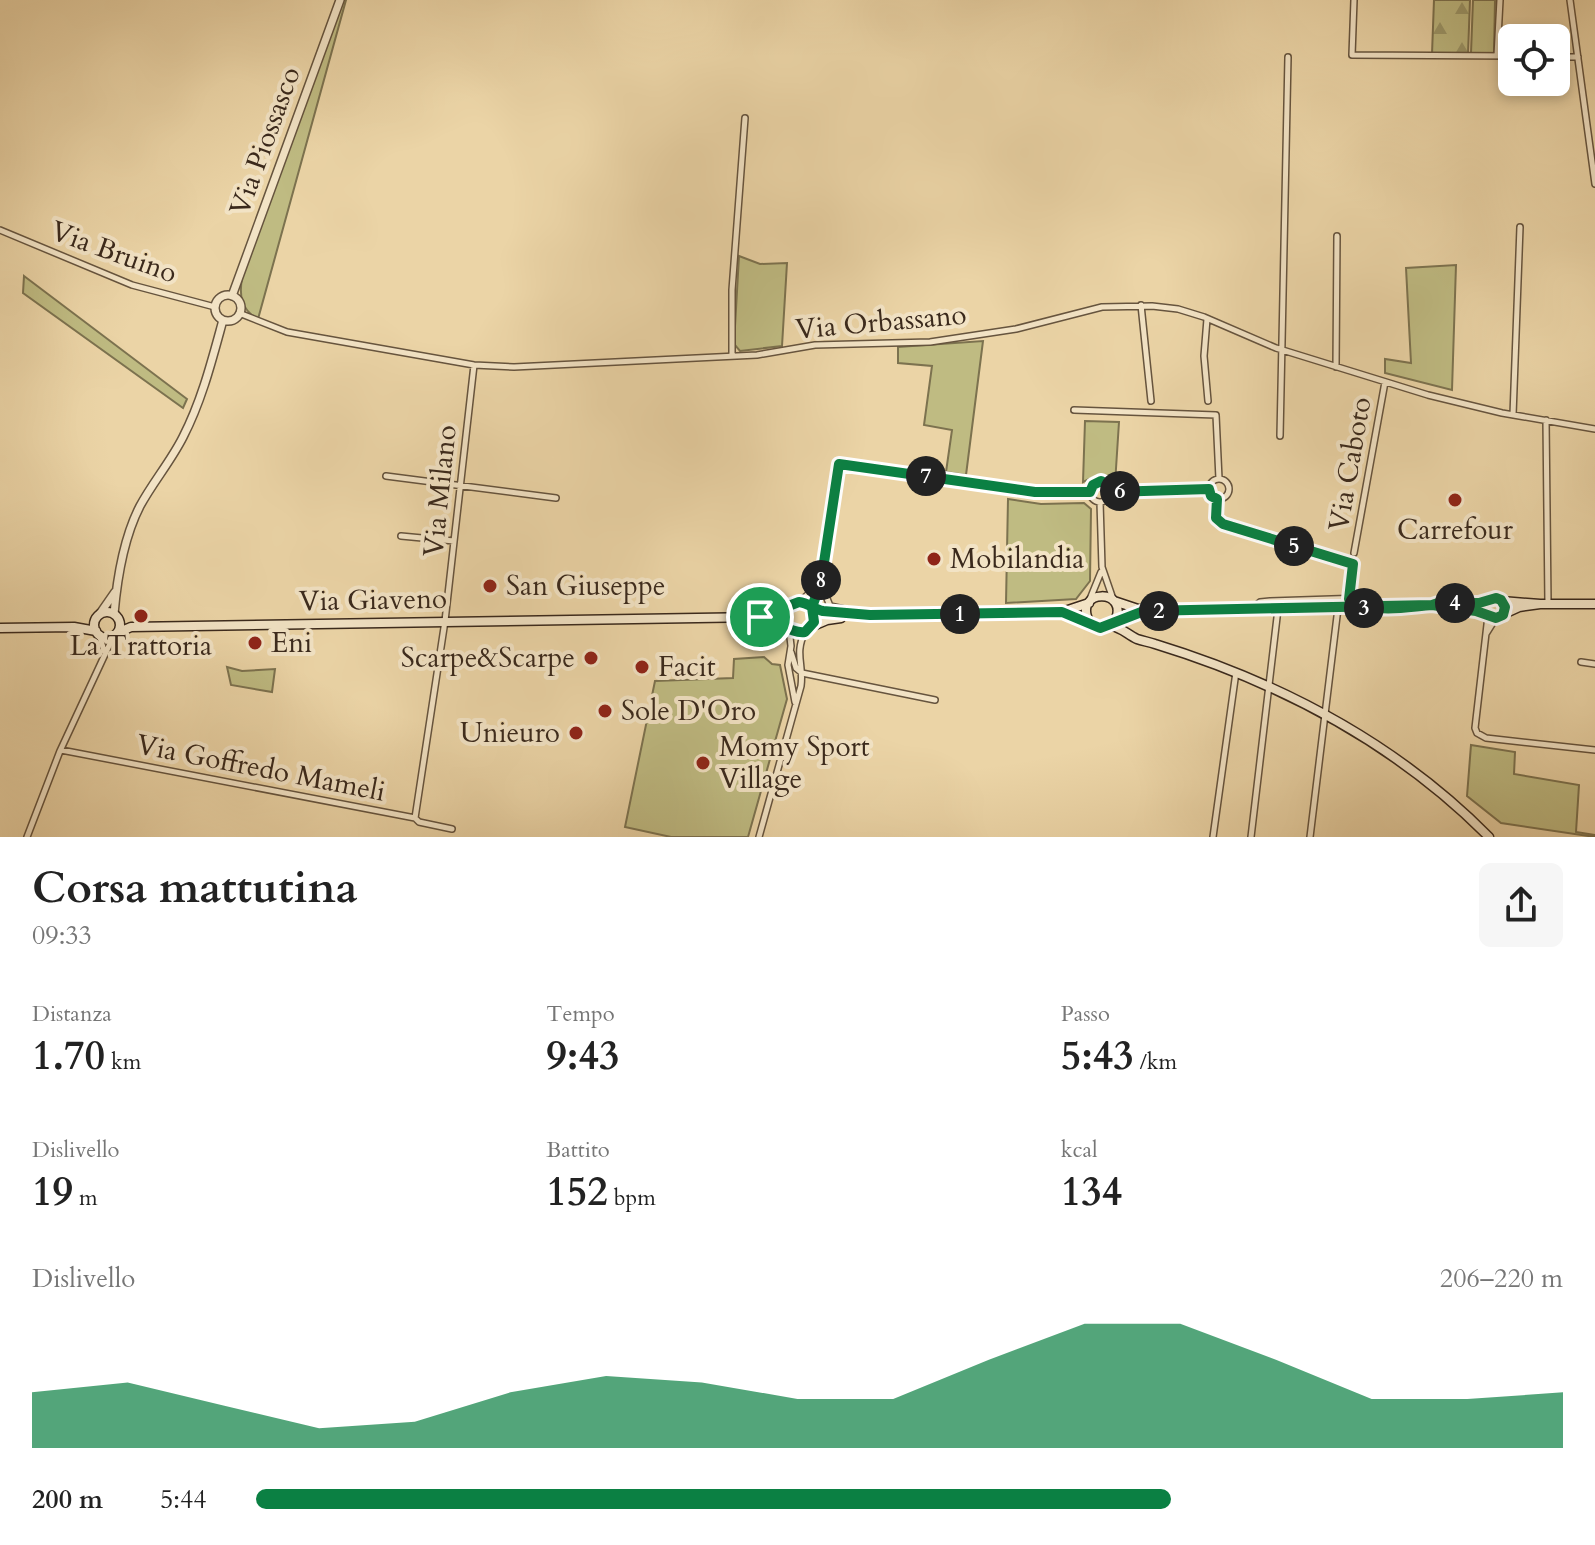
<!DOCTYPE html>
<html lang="it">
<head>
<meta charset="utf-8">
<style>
  :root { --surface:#fff; --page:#f6f6f6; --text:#222; --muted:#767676; --accent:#0b8043 }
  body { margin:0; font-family:Cardo,serif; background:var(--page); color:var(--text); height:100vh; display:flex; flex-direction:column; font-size:30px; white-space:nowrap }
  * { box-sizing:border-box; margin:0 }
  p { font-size:26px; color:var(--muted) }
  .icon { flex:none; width:44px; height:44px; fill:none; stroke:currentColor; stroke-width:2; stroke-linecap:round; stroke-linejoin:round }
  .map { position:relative; height:837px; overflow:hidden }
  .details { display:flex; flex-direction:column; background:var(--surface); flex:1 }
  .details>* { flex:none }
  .controls { position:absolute; left:1498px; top:24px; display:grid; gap:16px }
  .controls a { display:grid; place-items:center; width:72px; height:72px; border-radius:12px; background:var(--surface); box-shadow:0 4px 12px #0003; font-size:40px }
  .pin { position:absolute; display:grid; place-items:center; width:68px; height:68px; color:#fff; margin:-34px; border:4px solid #fff; border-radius:50%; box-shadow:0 2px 8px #0007 }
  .km { position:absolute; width:40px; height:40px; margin:-20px; border-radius:50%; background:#222; color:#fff; font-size:22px; line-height:40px; text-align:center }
  .round { display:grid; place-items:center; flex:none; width:84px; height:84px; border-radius:12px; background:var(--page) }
  .head { display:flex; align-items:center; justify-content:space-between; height:136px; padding:0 32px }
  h1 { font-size:44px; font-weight:700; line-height:60px }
  .stats { display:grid; grid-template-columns:repeat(3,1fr); gap:12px; height:136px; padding:8px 32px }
  .stats div { display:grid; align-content:center }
  .stats b { font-size:40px; font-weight:700 }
  .stats small { font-size:22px; font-weight:400 }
  .stats p { font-size:22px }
  .chart { height:224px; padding:16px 32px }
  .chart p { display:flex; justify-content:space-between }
  .chart svg { width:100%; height:144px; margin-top:8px; fill:var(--accent); opacity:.7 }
  ul { padding:0 32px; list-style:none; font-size:26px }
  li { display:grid; grid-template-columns:128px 96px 1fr; align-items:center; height:60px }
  li i { height:20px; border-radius:10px; background:var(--accent) }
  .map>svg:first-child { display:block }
  .green { fill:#bfbb82; stroke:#7c724f; stroke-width:2 }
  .forest { fill:url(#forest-firs); stroke:#7c724f; stroke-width:2 }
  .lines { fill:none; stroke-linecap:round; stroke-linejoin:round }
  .minor-casing { stroke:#66543e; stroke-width:8 }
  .tertiary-casing { stroke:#66543e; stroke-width:10 }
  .secondary-casing { stroke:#3a291c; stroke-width:11 }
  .minor { stroke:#f2e3c5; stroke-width:5 }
  .tertiary { stroke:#f2e3c5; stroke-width:7 }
  .secondary { stroke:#f2e3c5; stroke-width:8 }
  .route-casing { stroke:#fff; stroke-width:16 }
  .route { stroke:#0b8043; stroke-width:10 }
  .poi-dot { fill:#8f2418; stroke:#f2e3c5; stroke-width:3 }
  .labels { text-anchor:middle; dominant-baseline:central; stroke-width:8; stroke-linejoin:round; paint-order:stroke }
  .street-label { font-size:28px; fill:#3a291c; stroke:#f2e3c5 }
  .poi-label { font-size:28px; fill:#3a291c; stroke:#f2e3c5; text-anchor:start }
</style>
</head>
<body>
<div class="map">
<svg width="1595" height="837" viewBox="0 0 1595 837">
  <defs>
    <pattern id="forest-firs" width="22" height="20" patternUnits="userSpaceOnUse" patternTransform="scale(2)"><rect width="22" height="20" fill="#bfbb82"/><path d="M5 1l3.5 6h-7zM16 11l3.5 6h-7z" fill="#9c986a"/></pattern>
  </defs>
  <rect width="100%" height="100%" fill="#ebd4a6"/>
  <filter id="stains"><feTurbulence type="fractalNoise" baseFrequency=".0025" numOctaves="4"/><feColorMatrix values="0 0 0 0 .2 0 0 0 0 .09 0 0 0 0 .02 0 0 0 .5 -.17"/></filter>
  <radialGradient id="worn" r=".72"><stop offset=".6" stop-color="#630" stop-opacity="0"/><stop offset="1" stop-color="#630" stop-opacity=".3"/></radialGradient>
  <path class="green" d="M343,0H346L258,319C241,310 239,295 242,278Z
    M1473,0H1495L1494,53H1471Z
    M739,256L760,264L787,263L782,346L740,351L734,344Z
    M1456,265L1452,390L1385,373V359L1411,363L1406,268Z
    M24,276L187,399L183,408L23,293Z
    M983,341L966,475L946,472L952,430L924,425L932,366L898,363V347Z
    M1085,421L1119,422L1115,484C1104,473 1097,475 1083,482Z
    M1008,499L1041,504L1084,503L1091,509L1090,581L1076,599L1006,603Z
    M764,657L772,664L780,665L787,699L748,837H671L625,827L655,681L733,678L734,659Z
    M227,667L242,671L275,669L272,692L231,685Z
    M1471,745L1515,752L1514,774L1579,785L1576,832L1595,835V837L1501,823L1467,796Z"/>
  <path class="forest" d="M1434,0H1470L1468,54H1432Z"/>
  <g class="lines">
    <defs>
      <path id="minor" d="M1354,0L1352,55L1512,56
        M1570,0L1595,184
        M1497,56L1500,0
        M1556,57H1578
        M0,230L132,285L215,307
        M1141,305L1151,401
        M239,313L287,332L474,365L514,367L757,355L815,345L930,342L1016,329L1102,307L1152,306L1178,309L1204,317L1276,348L1428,395L1502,413L1595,429
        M1207,319L1204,356L1208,401
        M732,356V290L745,118
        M1336,367L1337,236
        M1074,410L1216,415L1219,479
        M1513,415L1520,227
        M1546,420L1548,603
        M1280,436L1288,57
        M386,476L556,498
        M1209 489a10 10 0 1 1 20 0a10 10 0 1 1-20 0Z
        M1090 492a10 10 0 1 1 20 0a10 10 0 1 1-20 0Z
        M1111,492L1209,489
        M1217,499C1214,510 1214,517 1223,524L1351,563L1353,567L1349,599
        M1100,502L1102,567L1113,599
        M401,536L454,541
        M1354,553L1385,382
        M822,586L830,606L853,611
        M1090,599L1101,572
        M799,602L818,586
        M812,606L821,582L839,464L1035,492H1090
        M1254,607L1260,602L1270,601L1362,598L1372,605
        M1488,616L1475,728L1477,733L1486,738L1595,750
        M789,629L791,646L788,665L795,702
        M99,634L104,651
        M1486,634L1496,618
        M791,652L796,668L802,673L935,700
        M1581,662L1595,664
        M61,750L415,818L419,822L452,829
        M415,818L445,621L474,365
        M27,837L60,751L114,635
        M759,837L801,686C804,664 794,654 805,632
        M1213,837L1236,672
        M1251,837L1278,609
        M1310,837L1338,608"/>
      <path id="tertiary" d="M215 308a13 13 0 1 1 26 0a13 13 0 1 1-26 0Z
        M232,296L340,0
        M114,614C117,579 124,537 140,506C153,482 171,461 183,437C202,400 212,360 223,320
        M99,615L115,592"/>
      <path id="secondary" d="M1114,601L1144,611L1432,605L1438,603H1479L1495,598L1502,601L1540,604
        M783 617a16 16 0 1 1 32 0a16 16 0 1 1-32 0Z
        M812,607L830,613L870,615L1062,612L1089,603
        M1441,608L1476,611L1495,618L1519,607L1540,604H1595
        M94 625a13 13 0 1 1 26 0a13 13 0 1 1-26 0Z
        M1064,613L1097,627L1105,628L1143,611
        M1090,623C1070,588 1133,587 1114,623
        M813,626L827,620L841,618
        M1111,626C1121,627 1128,635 1137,639C1143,641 1149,642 1155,644C1279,682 1397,744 1489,837
        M0,628L74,627L96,631
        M117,633L131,627L760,617L776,621L787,627"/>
    </defs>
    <use href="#minor" class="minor-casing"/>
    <use href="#tertiary" class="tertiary-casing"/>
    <use href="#secondary" class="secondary-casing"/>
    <use href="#minor" class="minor"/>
    <use href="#tertiary" class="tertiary"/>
    <use href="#secondary" class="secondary"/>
  </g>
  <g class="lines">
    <defs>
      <path id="route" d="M760,617L799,602C808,603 814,609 823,611L870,615L1062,612L1100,628L1144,611L1432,605L1476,611L1496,618L1503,615L1505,607L1501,600L1496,598L1479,603H1438L1432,605C1416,606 1396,610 1379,608C1365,605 1369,598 1349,599L1353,564L1223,524L1216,518L1217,499L1211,496L1209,489L1111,492L1109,485L1101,481L1093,485L1090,492H1035L839,464L821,582L812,607L814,622L805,632C791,634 777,620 760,617"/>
    </defs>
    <use href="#route" class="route-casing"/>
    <use href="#route" class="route"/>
  </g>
  <g class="poi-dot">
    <circle cx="1455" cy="500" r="8"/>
    <circle cx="934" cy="559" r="8"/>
    <circle cx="490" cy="586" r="8"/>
    <circle cx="141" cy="616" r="8"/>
    <circle cx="255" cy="643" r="8"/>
    <circle cx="591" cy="658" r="8"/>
    <circle cx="642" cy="667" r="8"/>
    <circle cx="605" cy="711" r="8"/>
    <circle cx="576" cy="733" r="8"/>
    <circle cx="703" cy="763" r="8"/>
  </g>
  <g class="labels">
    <g class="street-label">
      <text transform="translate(265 141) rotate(-70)">Via Piossasco</text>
      <text transform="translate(114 252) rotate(20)">Via Bruino</text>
      <text transform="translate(881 322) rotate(-5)">Via Orbassano</text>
      <text transform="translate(1350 464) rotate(-80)">Via Caboto</text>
      <text transform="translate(440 491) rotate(-84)">Via Milano</text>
      <text transform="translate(373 600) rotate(-1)">Via Giaveno</text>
      <text transform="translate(261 768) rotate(11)">Via Goffredo Mameli</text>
    </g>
    <g class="poi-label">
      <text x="1455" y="530" text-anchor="middle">Carrefour</text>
      <text x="950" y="559">Mobilandia</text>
      <text x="506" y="586">San Giuseppe</text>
      <text x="271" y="643">Eni</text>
      <text x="141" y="646" text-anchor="middle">La Trattoria</text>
      <text x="575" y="658" text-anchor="end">Scarpe&amp;Scarpe</text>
      <text x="658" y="667">Facit</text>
      <text x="621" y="711">Sole D'Oro</text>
      <text x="560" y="733" text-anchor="end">Unieuro</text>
      <text x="719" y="747">Momy Sport<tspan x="719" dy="32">Village</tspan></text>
    </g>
  </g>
  <rect width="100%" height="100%" filter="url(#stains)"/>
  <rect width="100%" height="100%" fill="url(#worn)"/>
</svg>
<div class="controls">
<a><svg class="icon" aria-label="locate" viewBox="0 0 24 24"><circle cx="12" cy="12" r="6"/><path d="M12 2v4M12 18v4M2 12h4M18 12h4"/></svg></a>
</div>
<div class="pin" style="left:760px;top:617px;background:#1e9e55"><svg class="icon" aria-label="arrive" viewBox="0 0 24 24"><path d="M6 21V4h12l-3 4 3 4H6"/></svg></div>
<b class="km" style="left:960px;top:614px">1</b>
<b class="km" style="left:1159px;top:611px">2</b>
<b class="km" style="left:1364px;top:608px">3</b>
<b class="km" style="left:1455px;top:603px">4</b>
<b class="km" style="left:1294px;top:546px">5</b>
<b class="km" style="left:1120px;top:491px">6</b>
<b class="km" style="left:926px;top:476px">7</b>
<b class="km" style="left:821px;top:580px">8</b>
</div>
<section class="details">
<div class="head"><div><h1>Corsa mattutina</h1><p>09:33</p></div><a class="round"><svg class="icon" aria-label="share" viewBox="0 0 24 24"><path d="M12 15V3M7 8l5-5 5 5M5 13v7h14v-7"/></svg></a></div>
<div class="stats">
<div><p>Distanza</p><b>1.70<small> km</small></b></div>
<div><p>Tempo</p><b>9:43</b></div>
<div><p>Passo</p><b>5:43<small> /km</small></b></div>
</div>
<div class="stats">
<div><p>Dislivello</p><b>19<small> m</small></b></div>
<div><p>Battito</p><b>152<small> bpm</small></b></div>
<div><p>kcal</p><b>134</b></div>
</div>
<div class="chart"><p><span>Dislivello</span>206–220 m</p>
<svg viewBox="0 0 160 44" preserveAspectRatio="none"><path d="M0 44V27L10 24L20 31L30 38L40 36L50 27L60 22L70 24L80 29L90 29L100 17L110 6L120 6L130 17L140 29L150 29L160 27V44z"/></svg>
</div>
<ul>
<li><b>200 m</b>5:44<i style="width:70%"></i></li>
</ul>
</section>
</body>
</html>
